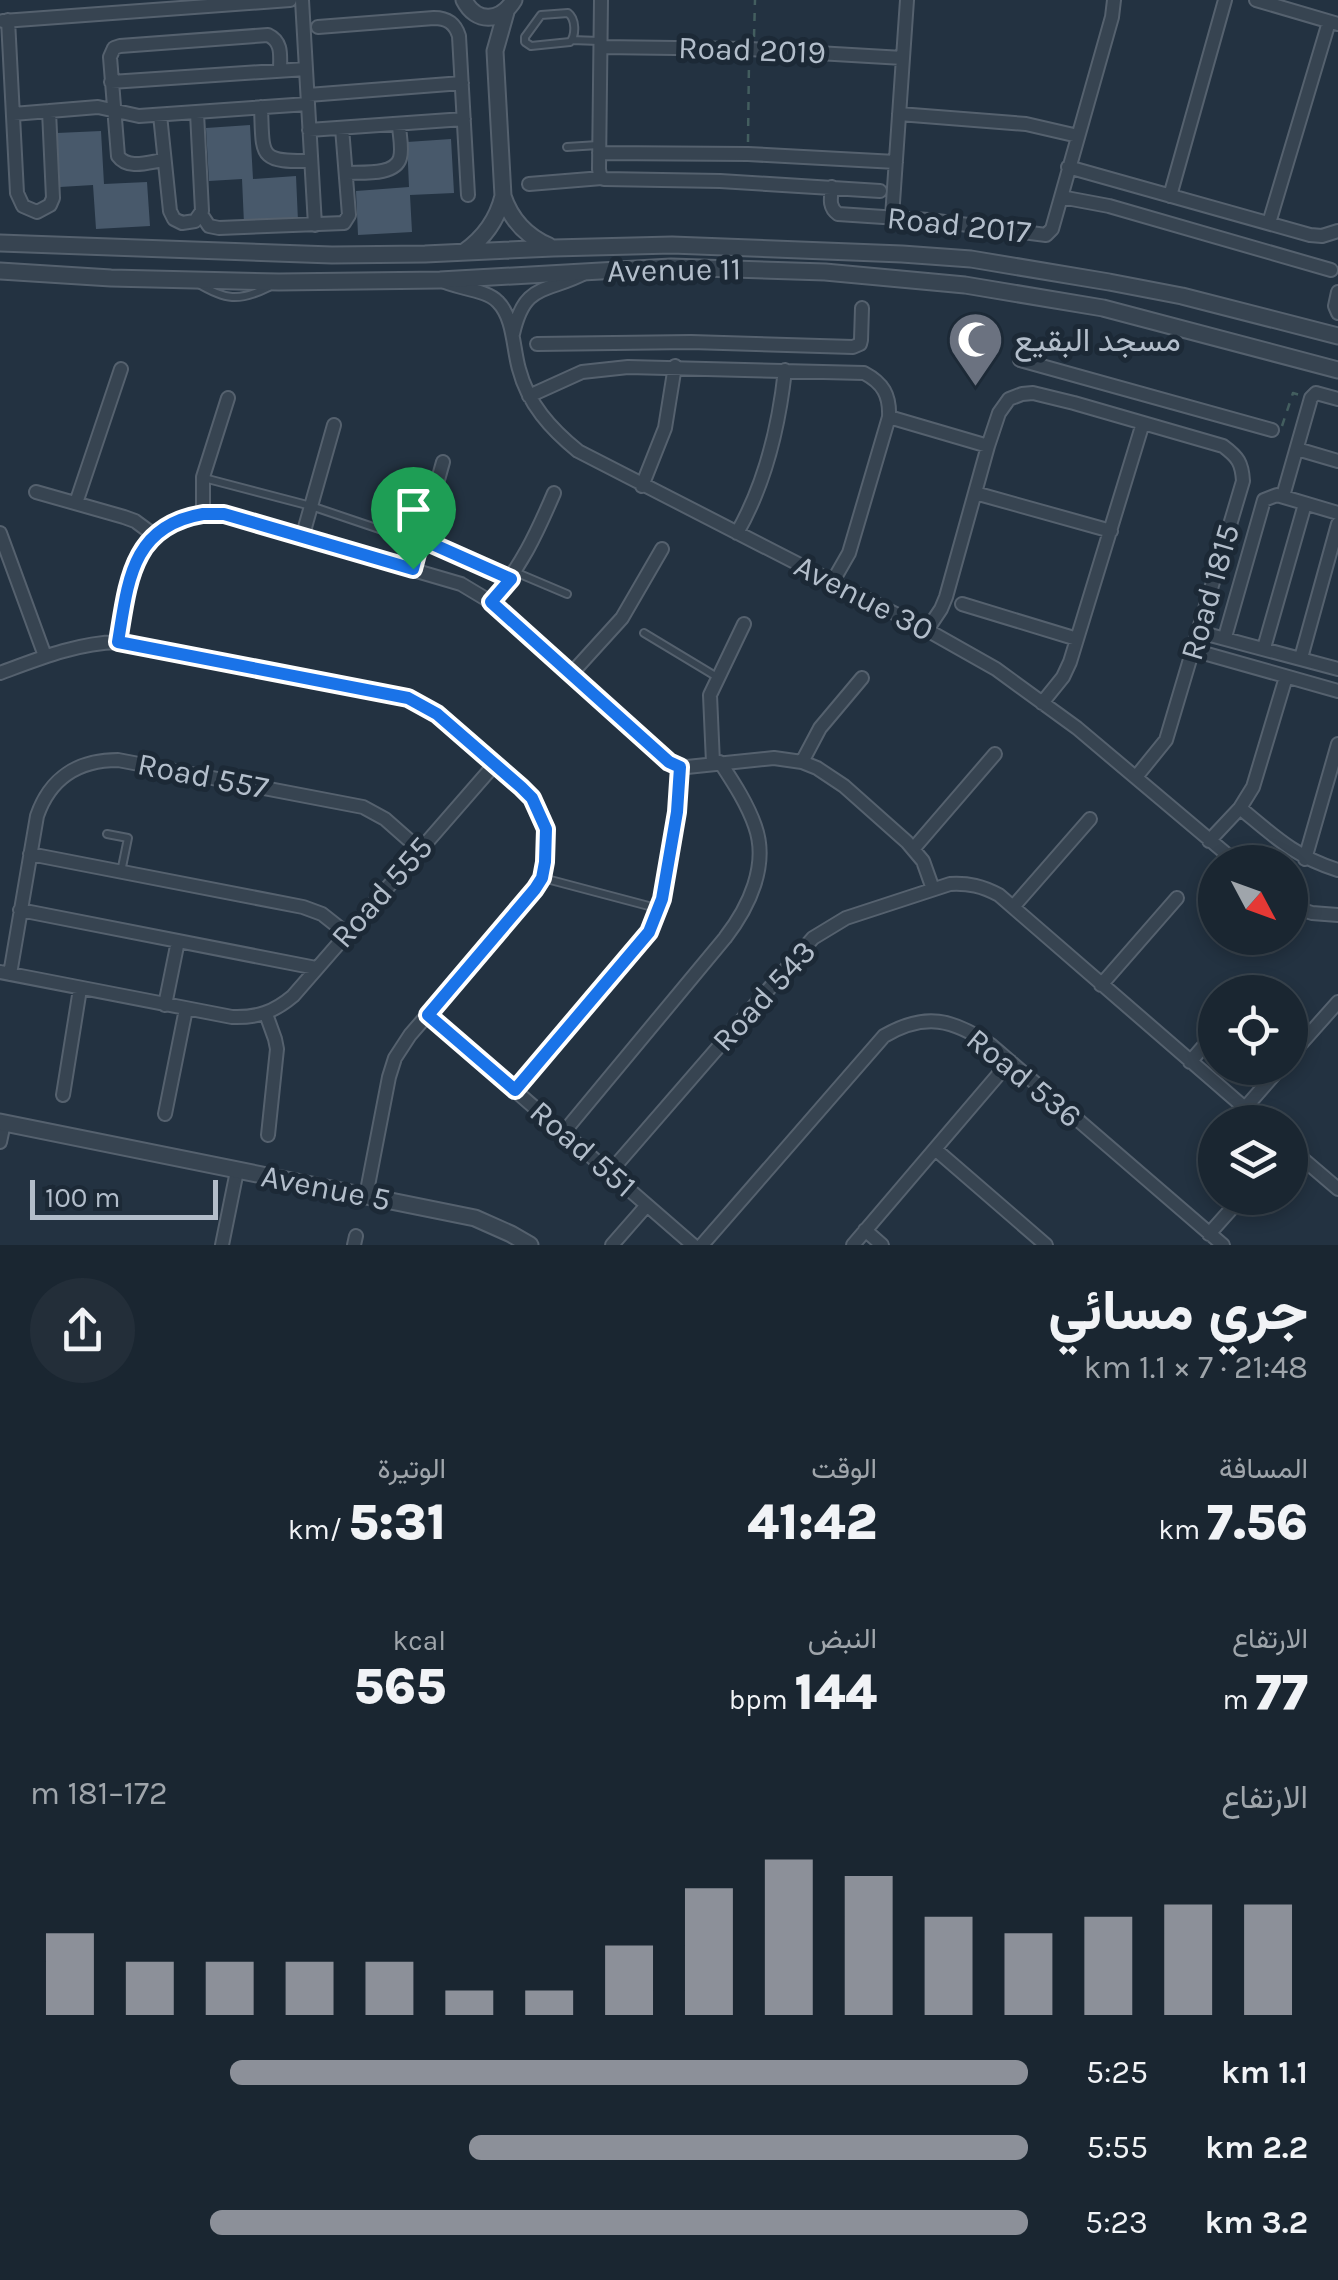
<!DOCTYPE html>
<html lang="ar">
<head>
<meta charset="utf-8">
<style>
  :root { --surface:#1a2631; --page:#232e39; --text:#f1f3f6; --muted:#9fa5ab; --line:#38434d; --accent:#8c9099 }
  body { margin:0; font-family:Karla,Vazirmatn,sans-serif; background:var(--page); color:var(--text); direction:rtl; height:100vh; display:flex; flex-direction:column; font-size:38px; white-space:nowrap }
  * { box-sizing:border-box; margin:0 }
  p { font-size:32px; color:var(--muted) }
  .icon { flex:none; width:55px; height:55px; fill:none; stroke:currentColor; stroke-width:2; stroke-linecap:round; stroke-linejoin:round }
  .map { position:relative; height:1245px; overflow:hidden; direction:ltr }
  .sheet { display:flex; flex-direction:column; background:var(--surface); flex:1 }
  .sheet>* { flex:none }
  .needle { width:65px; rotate:131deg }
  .fabs { position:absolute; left:1198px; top:845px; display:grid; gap:20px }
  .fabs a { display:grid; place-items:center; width:110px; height:110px; border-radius:50%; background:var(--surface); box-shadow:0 5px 15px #0003,0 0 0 2px var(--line); font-size:50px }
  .scale { position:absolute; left:30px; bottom:25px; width:188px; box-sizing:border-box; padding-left:10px; border:5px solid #b3becb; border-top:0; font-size:28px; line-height:35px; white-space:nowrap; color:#b3becb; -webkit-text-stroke:8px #1c2936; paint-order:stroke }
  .pin { position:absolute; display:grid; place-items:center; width:85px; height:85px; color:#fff; margin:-102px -42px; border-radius:50% 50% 50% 0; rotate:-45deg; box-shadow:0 0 10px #0007 }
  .pin .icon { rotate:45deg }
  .round { display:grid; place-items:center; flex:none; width:105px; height:105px; border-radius:52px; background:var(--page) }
  .head { display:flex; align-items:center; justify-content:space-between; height:170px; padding:0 30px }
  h1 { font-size:55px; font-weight:800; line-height:75px }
  .stats { display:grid; grid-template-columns:repeat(3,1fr); gap:15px; height:170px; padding:10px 30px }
  .stats div { display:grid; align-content:center }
  .stats b { font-size:50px; font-weight:800 }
  .stats small { font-size:28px; font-weight:400 }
  .stats p { font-size:28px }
  .chart { height:280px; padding:20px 30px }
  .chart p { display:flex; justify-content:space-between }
  .chart svg { width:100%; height:180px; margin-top:10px; stroke:var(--accent); stroke-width:6 }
  ul { padding:0 30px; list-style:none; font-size:32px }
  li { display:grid; grid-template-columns:160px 120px 1fr; align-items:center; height:75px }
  li i { height:25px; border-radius:12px; background:var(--accent) }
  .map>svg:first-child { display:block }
  .building { fill:#48596b }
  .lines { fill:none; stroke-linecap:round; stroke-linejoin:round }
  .service-casing { stroke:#55616e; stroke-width:10 }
  .minor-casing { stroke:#55616e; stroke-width:16 }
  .tertiary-casing { stroke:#55616e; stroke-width:19 }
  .path { stroke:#435e5f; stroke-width:2.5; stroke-dasharray:8 8; stroke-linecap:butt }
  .service { stroke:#374451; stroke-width:6 }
  .minor { stroke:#374451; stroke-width:12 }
  .tertiary { stroke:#374451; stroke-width:15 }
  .route-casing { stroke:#fff; stroke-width:20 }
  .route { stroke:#1a73e8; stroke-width:12 }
  .labels { text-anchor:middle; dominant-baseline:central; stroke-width:10; stroke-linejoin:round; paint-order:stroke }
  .street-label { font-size:32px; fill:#b3becb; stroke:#1c2936 }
  .poi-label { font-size:32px; fill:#b3becb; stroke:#1c2936; text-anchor:start }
</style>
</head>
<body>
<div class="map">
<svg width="1338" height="1245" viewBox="0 0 1338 1245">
  <rect width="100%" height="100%" fill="#233241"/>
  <path class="building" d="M250,125L253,179L296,176L298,221L244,224L242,179L209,181L206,128Z
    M101,131L104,184L147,182L150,226L96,229L93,185L60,187L57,133Z
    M451,139L454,193L410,195L412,232L358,235L356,191L409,187L407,142Z"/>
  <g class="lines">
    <defs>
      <path id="service" d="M568,13C576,19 576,35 570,42L531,46L525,42V37L541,15Z
        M572,40L599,41
        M567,147L598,145
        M197,283C225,300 239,302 269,287
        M204,478L311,506L391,533
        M422,540L507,577
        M515,572L567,594
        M644,633L717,677
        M107,834L128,838L121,872
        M543,878L660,909"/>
      <path id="minor" d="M302,0L315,225
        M601,0L599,169L600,175L604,179L720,181L880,191
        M1256,0L1338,24
        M8,20L17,193L23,206L37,212L50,205L53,198L49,111
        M3,21L290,0
        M318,27L434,18C447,18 455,23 459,36L468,195
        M601,47L749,49L903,58
        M111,82L306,69
        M308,95L462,83
        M261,107C263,157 258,162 311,161
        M13,114L98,107L139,116L308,104
        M899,114L1026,124L1078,136
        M160,115L170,211L174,219L182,223L195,221L202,211L197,113
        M309,130L464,119
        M599,153L748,154L896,162
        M164,160C149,162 128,170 118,156L110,57L114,48L120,46L268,35C283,42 280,56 280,71
        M1068,167L1310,235L1322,236L1338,231
        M346,173C361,172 395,176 400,158C403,148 399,134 399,124
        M529,184L602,178
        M832,187C831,197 828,207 838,214L929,220L1046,235L1052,229L1112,17L1114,0
        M1170,196L1225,0
        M1061,197L1109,206L1331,270
        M201,214L209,226L219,228L344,223L349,215L342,128
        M892,217L907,0
        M1269,223L1329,22
        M440,280C457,289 486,289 498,302C514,318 513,349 519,369C528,404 551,429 578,451L927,630L996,669L1077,728L1236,862
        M1338,292L1335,306L1338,313
        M513,334C525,281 546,294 587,272
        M537,344L691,342L853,347L860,344L861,340L862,308
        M1020,360L1272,430
        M529,396L582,372L628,367L864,373C883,383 890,395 889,417L849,553L833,581
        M889,417L988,446
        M1297,449L1338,461
        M642,486L665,428L675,366
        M36,492L124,517L135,521L154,535
        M975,493L1111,531
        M1283,496L1311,398L1316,393L1338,399
        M76,503L121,369
        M203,514V477L228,398
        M0,533L45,656
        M737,533C765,484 779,426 785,370
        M302,538L334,425
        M413,569L443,462
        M491,602C521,567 536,535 554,493
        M962,604L1077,639
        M927,630L941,609L946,597L988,446L999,413L1009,399L1022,394L1033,393L1074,403L1223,446C1238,457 1242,463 1243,481L1166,740L1136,777
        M1199,632L1338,669
        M1225,637L1264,500L1277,495L1338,513
        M118,642C130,574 137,509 225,515L461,584L491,602L673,765L687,767L774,758L802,762L817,768L844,786L907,842L923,861L933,889
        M1264,648L1305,504
        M1207,654L1338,691
        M1301,658L1338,524
        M0,673C38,659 77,643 118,642L392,694L423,705L437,714L521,787L532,798L540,812L546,829L545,863L542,878L527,900L410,1035L395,1058L389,1077L366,1196
        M572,673L622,618L662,549
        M1042,703L1063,677L1070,662L1143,423
        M802,762L820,728L862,678
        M713,763L710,695L744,624
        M1240,808C1274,836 1295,857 1338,870
        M1209,841L1240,808L1253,787L1286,677
        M914,848L995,754
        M30,854L303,907L322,914L346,933
        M1305,859L1338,744
        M1290,906L1312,913L1338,915
        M1013,907L1090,819
        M20,910L316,968
        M0,972L232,1017C257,1018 274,1012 293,996L495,764
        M10,974L37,816C50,778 78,760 118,760L363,807L385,819L419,849
        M1101,985L1177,898
        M1251,992L1261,982
        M165,1005L178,941
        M266,1014L275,1039L277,1049L268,1135
        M428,1015L693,1245
        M1290,1056L1338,1002
        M1190,1062L1215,1033
        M515,1090L649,932L660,909L662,899L677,812L680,767
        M63,1095L80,989
        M1245,1108L1280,1068
        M165,1114L186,1009
        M564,1132L725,938C749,907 769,865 755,826C747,803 733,782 720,762
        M0,1142L4,1123
        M1290,1148L1338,1189
        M935,1149L1046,1245
        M610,1172L813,938L846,918L950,884C969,883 982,886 999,895L1261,1122
        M865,1230L882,1245
        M1209,1234L1241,1198
        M222,1245L237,1171
        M354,1245L356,1236
        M612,1245L647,1205
        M702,1245L884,1036C925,1012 953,1019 991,1045L1223,1245
        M853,1245L1010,1061"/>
      <path id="tertiary" d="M464,0C476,24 501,22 514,0
        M503,196C511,220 526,236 549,246
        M0,243L332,255L425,254L553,248L672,245L902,254L971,259L1109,282L1182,296L1338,336
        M464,252C484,238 497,221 503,196L495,51L506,12
        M0,271L111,278L279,282L440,280L671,267L825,272L965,285L1103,308L1338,370
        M0,1122L475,1218L511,1234L530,1245"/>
    </defs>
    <use href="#service" class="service-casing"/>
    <use href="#minor" class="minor-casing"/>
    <use href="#tertiary" class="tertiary-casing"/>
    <path class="path" d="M754,37L755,0
      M748,142L749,60
      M1282,426L1293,393L1300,395"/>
    <use href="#service" class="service"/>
    <use href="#minor" class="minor"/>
    <use href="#tertiary" class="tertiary"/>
  </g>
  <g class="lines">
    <defs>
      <path id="route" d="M203,514H224L413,569L421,539L511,579L491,602L669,762L680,767L677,812L662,899L649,932L515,1090L428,1015L535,889L542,878L545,862L546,829L532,798L521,787L437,714L408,698L118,642C128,582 131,526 203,514Z"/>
    </defs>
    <use href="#route" class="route-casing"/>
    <use href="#route" class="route"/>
  </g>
  <defs>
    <symbol id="mosque-pin" viewBox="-11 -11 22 30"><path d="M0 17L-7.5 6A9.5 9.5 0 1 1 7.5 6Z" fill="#6b7280" stroke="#1c2936"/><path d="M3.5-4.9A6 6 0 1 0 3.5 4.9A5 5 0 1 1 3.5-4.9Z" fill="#fff"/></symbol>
  </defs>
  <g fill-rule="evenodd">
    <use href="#mosque-pin" x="944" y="308" width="63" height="86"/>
  </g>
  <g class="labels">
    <g class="street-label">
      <text transform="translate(752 50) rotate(2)">Road 2019</text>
      <text transform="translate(959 225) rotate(6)">Road 2017</text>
      <text transform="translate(674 270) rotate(-1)">Avenue 11</text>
      <text transform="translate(1210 592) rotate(-74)">Road 1815</text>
      <text transform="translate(864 598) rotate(27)">Avenue 30</text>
      <text transform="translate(203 776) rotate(11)">Road 557</text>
      <text transform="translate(382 892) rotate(-49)">Road 555</text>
      <text transform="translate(764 996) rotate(-48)">Road 543</text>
      <text transform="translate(1024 1078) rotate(39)">Road 536</text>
      <text transform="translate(583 1149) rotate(41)">Road 551</text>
      <text transform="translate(326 1188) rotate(11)">Avenue 5</text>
    </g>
    <g class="poi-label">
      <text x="1014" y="340">مسجد البقيع</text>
    </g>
  </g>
</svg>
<div class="fabs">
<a><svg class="needle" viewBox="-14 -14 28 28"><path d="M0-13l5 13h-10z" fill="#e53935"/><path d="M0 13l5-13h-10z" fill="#9fa5ab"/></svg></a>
<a><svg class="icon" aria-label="locate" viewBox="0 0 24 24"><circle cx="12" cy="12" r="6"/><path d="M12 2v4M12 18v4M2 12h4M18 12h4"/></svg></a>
<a><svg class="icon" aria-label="layers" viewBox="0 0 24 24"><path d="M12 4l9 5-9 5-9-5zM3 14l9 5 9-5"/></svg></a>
</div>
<div class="scale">100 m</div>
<div class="pin" style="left:413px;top:569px;background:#1e9e55"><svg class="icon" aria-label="arrive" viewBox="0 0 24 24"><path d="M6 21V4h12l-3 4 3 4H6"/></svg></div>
</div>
<section class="sheet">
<div class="head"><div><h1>جري مسائي</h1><p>21:48 · 7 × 1.1 km</p></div><a class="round"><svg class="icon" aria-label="share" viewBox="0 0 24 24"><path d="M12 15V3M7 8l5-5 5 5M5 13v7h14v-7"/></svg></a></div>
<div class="stats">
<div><p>المسافة</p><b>7.56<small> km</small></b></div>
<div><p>الوقت</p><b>41:42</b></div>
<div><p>الوتيرة</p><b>5:31<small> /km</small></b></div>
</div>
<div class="stats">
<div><p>الارتفاع</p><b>77<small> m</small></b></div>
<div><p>النبض</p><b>144<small> bpm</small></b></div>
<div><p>kcal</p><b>565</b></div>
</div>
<div class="chart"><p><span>الارتفاع</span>172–181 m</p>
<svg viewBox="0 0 160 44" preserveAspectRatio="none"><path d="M5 44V24M15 44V31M25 44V31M35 44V31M45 44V31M55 44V38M65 44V38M75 44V27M85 44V13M95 44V6M105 44V10M115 44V20M125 44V24M135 44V20M145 44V17M155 44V17"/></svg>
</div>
<ul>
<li><b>1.1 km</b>5:25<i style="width:80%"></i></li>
<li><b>2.2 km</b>5:55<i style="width:56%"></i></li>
<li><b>3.2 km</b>5:23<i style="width:82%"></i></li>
</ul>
</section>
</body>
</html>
